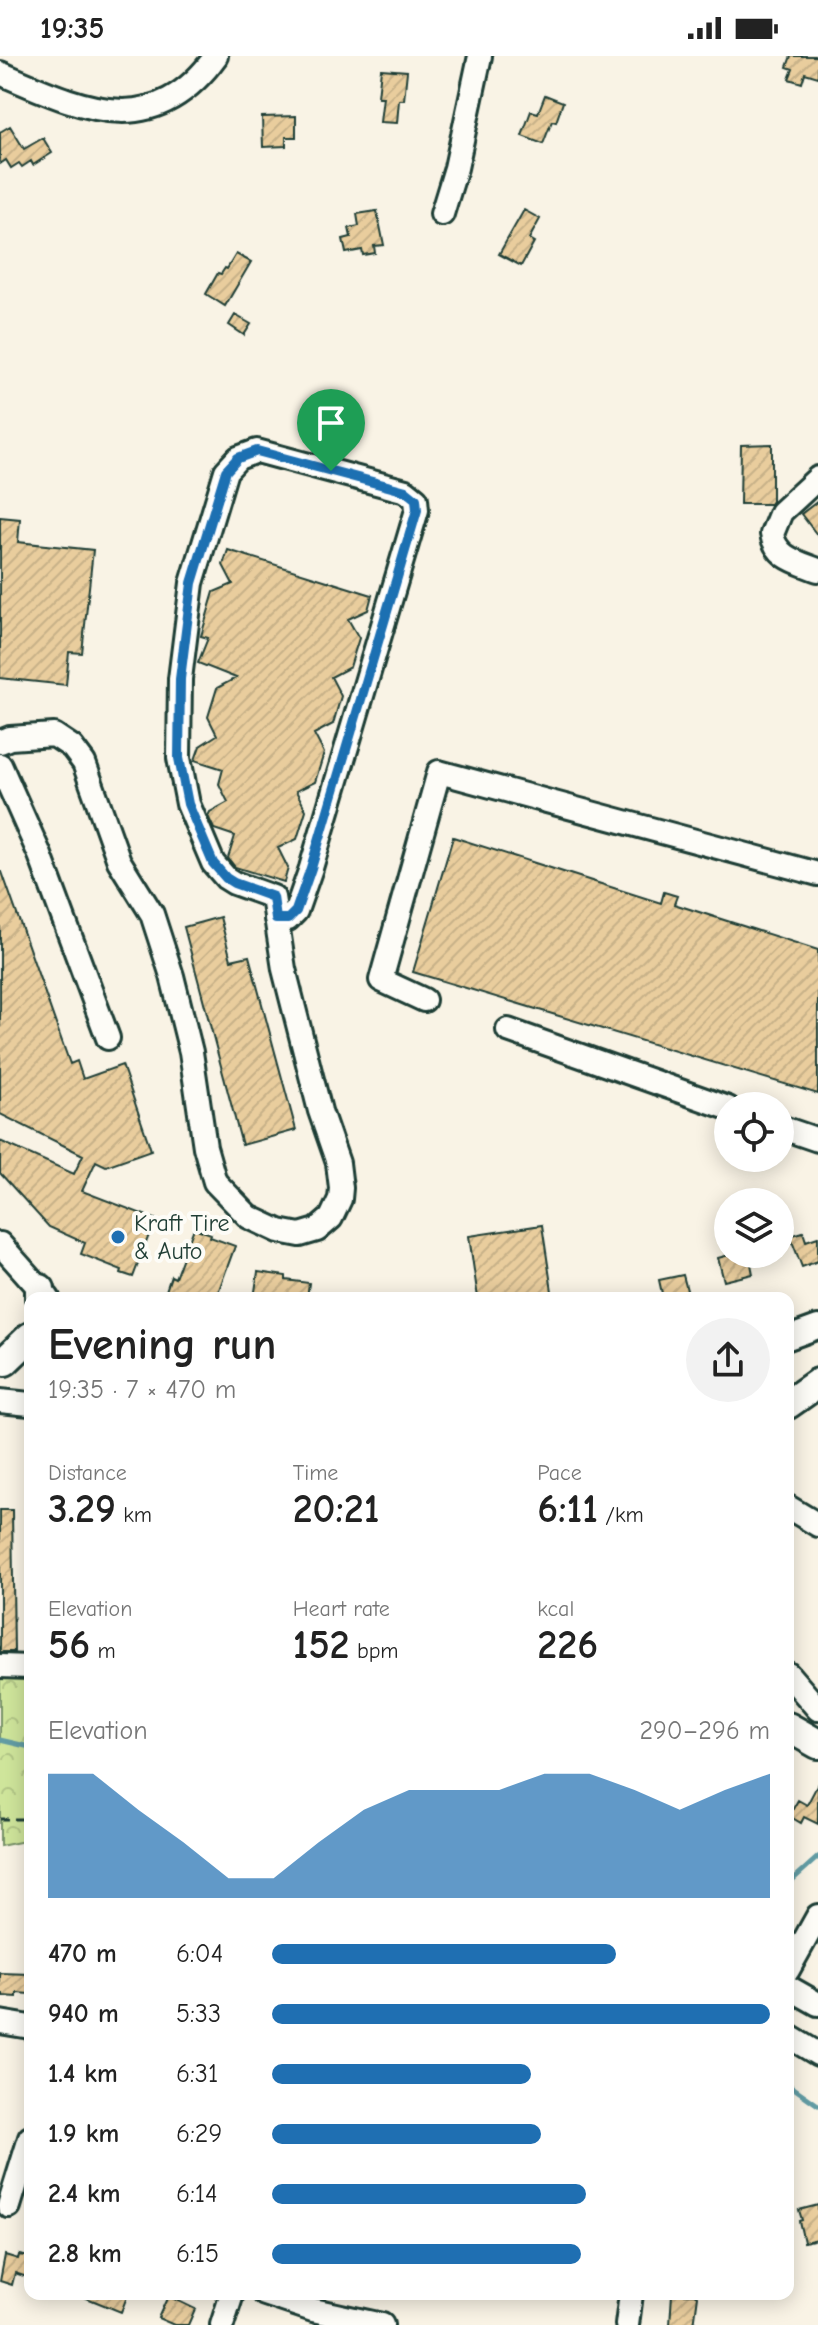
<!DOCTYPE html>
<html lang="en">
<head>
<meta charset="utf-8">
<style>
  :root { --surface:#fff; --page:#f2f2f2; --text:#222; --muted:#767676; --accent:#1f6fb2 }
  body { margin:0; font-family:"Comic Neue",sans-serif; background:var(--page); color:var(--text); height:100vh; display:flex; flex-direction:column; font-size:30px; white-space:nowrap }
  * { box-sizing:border-box; margin:0 }
  p { font-size:26px; color:var(--muted) }
  .icon { flex:none; width:44px; height:44px; fill:none; stroke:currentColor; stroke-width:2; stroke-linecap:round; stroke-linejoin:round }
  .map { position:relative; flex:1; overflow:hidden }
  .panel { position:absolute; left:24px; top:1236px; width:770px; height:1008px; display:flex; flex-direction:column; background:var(--surface); border-radius:16px; box-shadow:0 4px 20px #0003 }
  .panel>* { flex:none }
  .controls { position:absolute; left:714px; top:1036px; display:grid; gap:16px }
  .controls a { display:grid; place-items:center; width:80px; height:80px; border-radius:50%; background:var(--surface); box-shadow:0 4px 20px #0003; font-size:40px }
  .pin { position:absolute; display:grid; place-items:center; width:68px; height:68px; color:#fff; margin:-82px -34px; border-radius:50% 50% 50% 0; rotate:-45deg; box-shadow:0 0 8px #0007 }
  .pin .icon { rotate:45deg }
  .round { display:grid; place-items:center; flex:none; width:84px; height:84px; border-radius:42px; background:var(--page) }
  .headline { display:flex; align-items:center; justify-content:space-between; height:136px; padding:0 24px }
  h1 { font-size:44px; font-weight:700; line-height:60px }
  .figures { display:grid; grid-template-columns:repeat(3,1fr); gap:12px; height:136px; padding:8px 24px }
  .figures div { display:grid; align-content:center }
  .figures b { font-size:40px; font-weight:700 }
  .figures small { font-size:22px; font-weight:400 }
  .figures p { font-size:22px }
  .chart { height:224px; padding:16px 24px }
  .chart p { display:flex; justify-content:space-between }
  .chart svg { width:100%; height:144px; margin-top:8px; fill:var(--accent); opacity:.7 }
  ul { padding:0 24px; list-style:none; font-size:26px }
  li { display:grid; grid-template-columns:128px 96px 1fr; align-items:center; height:60px }
  li i { height:20px; border-radius:10px; background:var(--accent) }
  .status { display:flex; justify-content:space-between; align-items:center; height:56px; padding:0 40px; background:var(--surface); direction:ltr }
  .status svg { height:22px; fill:currentColor }
  .map>svg:first-child { display:block }
  .forest { fill:url(#forest-crowns); stroke:#779168; stroke-width:2 }
  .lines { fill:none; stroke-linecap:round; stroke-linejoin:round }
  .stream { stroke:#629ca4; stroke-width:5 }
  .building { fill:url(#building-hatch); stroke:#1f3d34; stroke-width:2 }
  .minor-casing { stroke:#1f3d34; stroke-width:28 }
  .major-casing { stroke:#1f3d34; stroke-width:34 }
  .path { stroke:#1f3d34; stroke-width:3; stroke-dasharray:8 6; stroke-linecap:butt }
  .minor { stroke:#fdfcf7; stroke-width:22 }
  .major { stroke:#fdfcf7; stroke-width:28 }
  .route-casing { stroke:#fff; stroke-width:16 }
  .route { stroke:#1f6fb2; stroke-width:10 }
  .poi-dot { fill:#1f6fb2; stroke:#fdfcf7; stroke-width:3 }
  .labels { text-anchor:middle; dominant-baseline:central; stroke-width:8; stroke-linejoin:round; paint-order:stroke }
  .poi-label { font-size:24px; fill:#1f3d34; stroke:#fdfcf7; text-anchor:start }
</style>
</head>
<body>
<div class="status"><b>19:35</b><svg viewBox="0 0 49 12"><path d="M0 12V9h3v3zM5 12V6h3v6zM10 12V3h3v9zM15 12V0h3v12zM26 1h20v11H26zM47 4h2v5h-2z"/></svg></div>
<div class="map">
<svg width="818" height="2269" viewBox="0 0 818 2269">
  <defs>
    <pattern id="forest-crowns" width="20" height="18" patternUnits="userSpaceOnUse" patternTransform="scale(2)"><rect width="20" height="18" fill="#cfe59b"/><path d="M2 6a3 3 0 1 1 6 0M12 15a3 3 0 1 1 6 0" fill="none" stroke="#b1c586"/></pattern>
    <pattern id="building-hatch" width="6" height="6" patternUnits="userSpaceOnUse" patternTransform="scale(2)"><rect width="6" height="6" fill="#e9cd9d"/><path d="M-1 1l2-2M0 6l6-6M5 7l2-2" fill="none" stroke="#c7b188"/></pattern>
  </defs>
  <rect width="100%" height="100%" fill="#f9f3e5"/>
  <filter id="ink" filterUnits="userSpaceOnUse"><feTurbulence type="fractalNoise" baseFrequency=".0125" numOctaves="2"/><feDisplacementMap in="SourceGraphic" scale="16" xChannelSelector="R" yChannelSelector="G"/><feConvolveMatrix kernelMatrix="1 2 1 2 8 2 1 2 1" color-interpolation-filters="sRGB"/></filter>
  <g filter="url(#ink)">
    <path class="forest" d="M30,1619V1784L0,1790V1620Z"/>
    <g class="lines">
      <path class="stream" d="M0,1684L30,1691
        M788,1828L818,1801
        M788,2028L818,2049"/>
    </g>
    <path class="building" d="M791,0H818V21L805,17L802,27L789,23L793,13L787,11Z
      M381,13L407,15L404,44H399L397,67L380,66L383,41H378Z
      M545,39L563,46L556,66L552,65L543,88L522,80L531,55L538,57Z
      M296,60V81H286V90L263,91L262,61Z
      M10,70L24,93L43,82L52,97L33,109L31,105L22,111L19,107L11,112L6,104L0,108V76Z
      M524,154L540,163L529,183L534,186L521,210L499,198Z
      M377,155L384,189L374,190L375,197L363,199L362,194L346,197L343,183L351,181L349,172L359,170L357,158Z
      M236,198L251,206L225,250L206,238L218,217L221,218L225,212L227,213Z
      M235,259L251,268L244,279L229,269Z
      M772,388V445L770,448H740L741,389Z
      M818,445V480L801,458Z
      M0,461L20,463L18,486L93,494L82,597L69,596L66,629L0,622Z
      M228,494L372,539L368,554L348,563L359,582L350,611L331,621L341,640L333,668L314,678L324,697L315,726L296,735L306,754L297,783L278,792L288,812L284,826L235,811L228,802L235,780L214,773L208,760L210,756L228,746L219,728L223,713L195,704L200,690L217,679L208,661L217,632L236,622L198,607L208,582L201,580L214,536L233,528L223,509Z
      M453,781L661,847L664,836L677,840L674,848L818,894V1038L413,916Z
      M0,816H2L70,1008L77,1005L83,1023L122,1009L151,1094L106,1110L96,1105L82,1135L155,1163L133,1221L121,1217L122,1214L81,1198L85,1187L49,1171L0,1117V1085L74,1118L83,1099L0,1058Z
      M220,861L231,904L249,900L296,1074L242,1089L184,871Z
      M542,1169L553,1242H478L469,1180Z
      M194,1172L211,1178L210,1181L235,1190L216,1242H175L165,1238L171,1220L175,1222Z
      M803,1176L806,1185L818,1181V1205L802,1211L790,1180Z
      M733,1198H749L753,1218L724,1225L718,1202Z
      M258,1216L286,1220V1224L309,1227L307,1242H254Z
      M683,1219L689,1242H663L659,1224Z
      M0,1454H12L14,1596H0Z
      M818,1728V1768L804,1761L801,1767L789,1760L798,1744L807,1749Z
      M0,1917L30,1918V1938L17,1937V1941L3,1940V1938H0Z
      M818,2149V2183L804,2186L799,2165L802,2164L799,2154Z
      M5,2199L18,2203L19,2199L30,2201V2222L15,2217L12,2229L0,2225Z
      M77,2238H128L121,2256Z
      M672,2238H695L698,2240L694,2269H670Z
      M168,2240L195,2253L188,2269H174L158,2262Z"/>
    <g class="lines">
      <defs>
        <path id="minor" d="M0,17C82,52 152,88 216,0
          M442,158L456,112L480,0
          M818,422L781,456L772,478C776,502 798,506 818,514
          M0,686L10,682L54,679L72,691L84,707L119,805L152,858L172,920L191,996L205,1091L215,1126L249,1161L279,1175L300,1179L317,1174L331,1162L340,1143L341,1132L338,1107L320,1055L284,913L273,841L234,827L226,822L213,807L188,748L179,702L180,623L192,527L226,415L238,402L257,395L406,435L416,443L417,454L311,812L296,855L288,863H276
          M0,709L40,799L108,982
          M424,944L381,924L439,716L818,818
          M508,974L728,1052
          M780,1071L818,1084
          M0,1188L48,1242
          M788,1282L818,1271
          M0,1345L30,1348
          M788,1451L818,1469
          M0,1610L30,1611
          M788,1618L818,1653
          M788,1914L818,1860
          M788,1931L818,1948
          M0,1966L30,1971
          M788,1980L818,1998
          M9,2150L30,2082
          M265,2238L313,2254L382,2269
          M222,2269L232,2238
          M627,2269L631,2238"/>
        <path id="major" d="M40,1233V1242
          M5,1305L30,1281
          M788,1348L818,1327
          M788,1671L818,1688"/>
      </defs>
      <use href="#minor" class="minor-casing"/>
      <use href="#major" class="major-casing"/>
      <path class="path" d="M0,1763H30"/>
      <use href="#minor" class="minor"/>
      <use href="#major" class="major"/>
    </g>
  </g>
  <g class="lines" filter="url(#ink)">
    <defs>
      <path id="route" d="M257,395L406,435L416,443L417,454L311,812L296,855L288,863H276L273,841L234,827L226,822L213,807L188,748L179,702L180,623L192,527L226,415L238,402Z"/>
    </defs>
    <use href="#route" class="route-casing"/>
    <use href="#route" class="route"/>
  </g>
  <circle class="poi-dot" cx="118" cy="1181" r="8"/>
  <g class="labels">
    <g class="poi-label">
      <text x="134" y="1167">Kraft Tire<tspan x="134" dy="28">&amp; Auto</tspan></text>
    </g>
  </g>
</svg>
<div class="controls">
<a><svg class="icon" aria-label="locate" viewBox="0 0 24 24"><circle cx="12" cy="12" r="6"/><path d="M12 2v4M12 18v4M2 12h4M18 12h4"/></svg></a>
<a><svg class="icon" aria-label="layers" viewBox="0 0 24 24"><path d="M12 4l9 5-9 5-9-5zM3 14l9 5 9-5"/></svg></a>
</div>
<div class="pin" style="left:331px;top:415px;background:#1e9e55"><svg class="icon" aria-label="arrive" viewBox="0 0 24 24"><path d="M6 21V4h12l-3 4 3 4H6"/></svg></div>
<section class="panel">
<div class="headline"><div><h1>Evening run</h1><p>19:35 · 7 × 470 m</p></div><a class="round"><svg class="icon" aria-label="share" viewBox="0 0 24 24"><path d="M12 15V3M7 8l5-5 5 5M5 13v7h14v-7"/></svg></a></div>
<div class="figures">
<div><p>Distance</p><b>3.29<small> km</small></b></div>
<div><p>Time</p><b>20:21</b></div>
<div><p>Pace</p><b>6:11<small> /km</small></b></div>
</div>
<div class="figures">
<div><p>Elevation</p><b>56<small> m</small></b></div>
<div><p>Heart rate</p><b>152<small> bpm</small></b></div>
<div><p>kcal</p><b>226</b></div>
</div>
<div class="chart"><p><span>Elevation</span>290–296 m</p>
<svg viewBox="0 0 160 44" preserveAspectRatio="none"><path d="M0 44V6L10 6L20 17L30 27L40 38L50 38L60 27L70 17L80 11L90 11L100 11L110 6L120 6L130 11L140 17L150 11L160 6V44z"/></svg>
</div>
<ul>
<li><b>470 m</b>6:04<i style="width:69%"></i></li>
<li><b>940 m</b>5:33<i style="width:100%"></i></li>
<li><b>1.4 km</b>6:31<i style="width:52%"></i></li>
<li><b>1.9 km</b>6:29<i style="width:54%"></i></li>
<li><b>2.4 km</b>6:14<i style="width:63%"></i></li>
<li><b>2.8 km</b>6:15<i style="width:62%"></i></li>
</ul>
</section>
</div>
</body>
</html>
